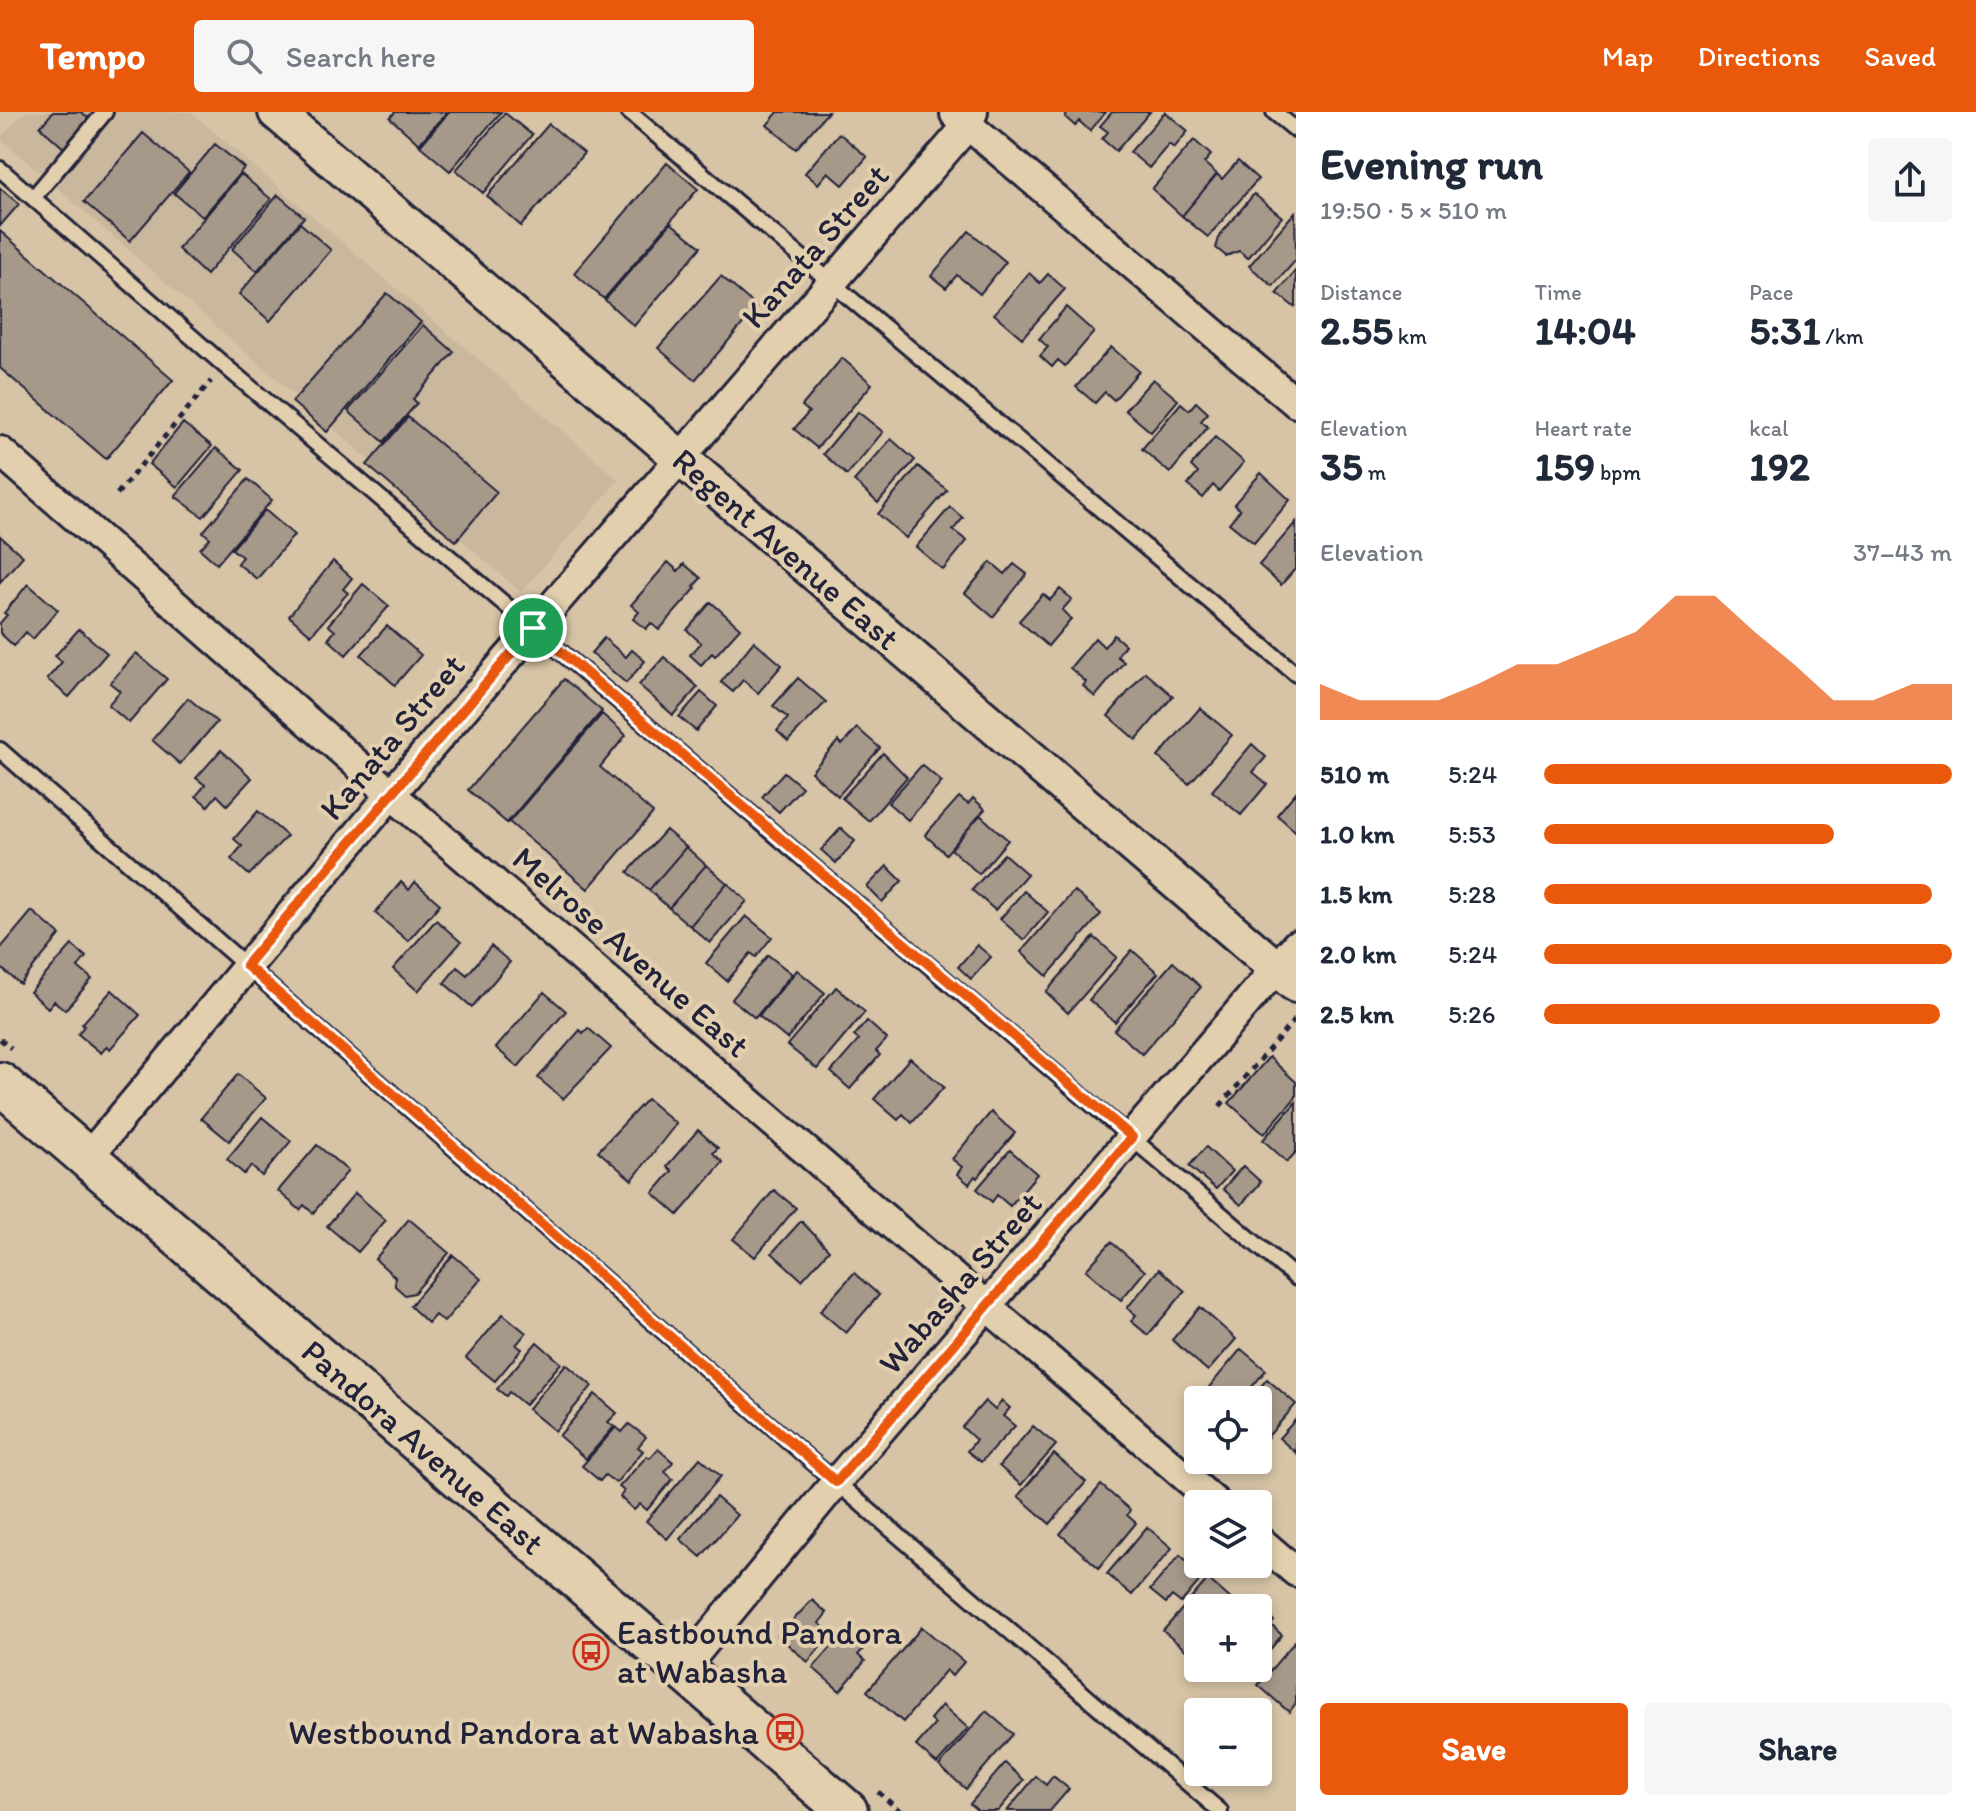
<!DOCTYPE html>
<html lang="en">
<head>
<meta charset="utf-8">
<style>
  :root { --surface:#fff; --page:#f6f6f7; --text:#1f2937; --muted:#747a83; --accent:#ea580c }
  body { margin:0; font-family:Itim,sans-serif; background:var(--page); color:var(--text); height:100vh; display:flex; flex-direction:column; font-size:30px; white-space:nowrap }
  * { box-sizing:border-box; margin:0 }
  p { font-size:26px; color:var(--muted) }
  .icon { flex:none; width:44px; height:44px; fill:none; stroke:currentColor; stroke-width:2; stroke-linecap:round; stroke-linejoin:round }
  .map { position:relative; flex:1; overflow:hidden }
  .panel { display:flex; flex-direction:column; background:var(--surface); width:680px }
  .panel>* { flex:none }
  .tools { position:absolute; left:1184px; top:1274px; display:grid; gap:16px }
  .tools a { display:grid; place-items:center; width:88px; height:88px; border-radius:8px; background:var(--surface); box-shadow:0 4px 12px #0003; font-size:40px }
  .pin { position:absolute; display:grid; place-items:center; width:68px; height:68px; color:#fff; margin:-34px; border:4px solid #fff; border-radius:50%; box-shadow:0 2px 8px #0007 }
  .round { display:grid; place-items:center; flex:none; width:84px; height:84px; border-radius:8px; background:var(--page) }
  .head { display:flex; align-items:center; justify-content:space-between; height:136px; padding:0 24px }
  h1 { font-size:44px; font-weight:700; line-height:60px }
  .figures { display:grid; grid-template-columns:repeat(3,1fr); gap:12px; height:136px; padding:8px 24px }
  .figures div { display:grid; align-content:center }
  .figures b { font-size:40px; font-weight:700 }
  .figures small { font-size:22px; font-weight:400 }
  .figures p { font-size:22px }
  .chart { height:224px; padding:16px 24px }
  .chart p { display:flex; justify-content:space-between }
  .chart svg { width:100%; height:144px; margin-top:8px; fill:var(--accent); opacity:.7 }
  .action { display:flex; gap:16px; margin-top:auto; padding:16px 24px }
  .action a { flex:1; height:92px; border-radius:8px; background:var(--accent); color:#fff; font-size:32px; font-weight:700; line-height:92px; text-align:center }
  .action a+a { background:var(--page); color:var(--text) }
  ul { padding:0 24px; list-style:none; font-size:26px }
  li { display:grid; grid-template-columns:128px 96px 1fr; align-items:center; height:60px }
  li i { height:20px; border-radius:10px; background:var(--accent) }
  header { display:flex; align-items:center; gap:48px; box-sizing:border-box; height:112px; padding:0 40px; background:var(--accent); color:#fff }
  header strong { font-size:38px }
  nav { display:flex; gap:44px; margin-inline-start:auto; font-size:28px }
  .search { width:560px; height:72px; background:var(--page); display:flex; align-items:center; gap:20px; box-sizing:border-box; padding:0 28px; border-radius:8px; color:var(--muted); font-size:30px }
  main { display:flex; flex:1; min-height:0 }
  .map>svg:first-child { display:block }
  .built { fill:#c9b79e }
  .building { fill:#a7998a; stroke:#22223b; stroke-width:2 }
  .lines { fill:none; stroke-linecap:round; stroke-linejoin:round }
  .service-casing { stroke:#22223b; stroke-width:20 }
  .minor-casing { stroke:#22223b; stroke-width:34 }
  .tertiary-casing { stroke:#22223b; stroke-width:40 }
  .secondary-casing { stroke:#22223b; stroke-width:46 }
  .path { stroke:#22223b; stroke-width:5; stroke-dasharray:6 6; stroke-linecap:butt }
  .service { stroke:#e2cfad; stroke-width:14 }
  .minor { stroke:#e2cfad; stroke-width:28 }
  .tertiary { stroke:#e2cfad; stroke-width:34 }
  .secondary { stroke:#e2cfad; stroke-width:40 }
  .route-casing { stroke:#fff; stroke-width:16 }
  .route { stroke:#ea580c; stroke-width:10 }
  .labels { text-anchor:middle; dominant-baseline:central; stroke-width:8; stroke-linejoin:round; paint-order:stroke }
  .street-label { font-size:34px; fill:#22223b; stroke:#e2cfad }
  .poi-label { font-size:34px; fill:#22223b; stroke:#e2cfad; text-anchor:start }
</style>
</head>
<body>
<header>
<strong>Tempo</strong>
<div class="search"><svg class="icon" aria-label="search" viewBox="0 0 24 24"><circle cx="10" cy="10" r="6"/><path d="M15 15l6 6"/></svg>Search here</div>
<nav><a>Map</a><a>Directions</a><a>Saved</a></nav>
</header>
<main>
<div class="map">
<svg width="1296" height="1699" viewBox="0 0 1296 1699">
  <rect width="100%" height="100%" fill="#d7c4a6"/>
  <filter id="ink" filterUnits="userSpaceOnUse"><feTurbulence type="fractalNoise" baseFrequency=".0125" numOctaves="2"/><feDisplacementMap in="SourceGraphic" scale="16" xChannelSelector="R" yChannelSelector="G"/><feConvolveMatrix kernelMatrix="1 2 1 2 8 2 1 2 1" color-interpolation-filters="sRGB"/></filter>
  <g filter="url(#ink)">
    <path class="built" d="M25,0H191L619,368L521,480L0,26Z"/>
    <path class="building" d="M53,0H81L92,9L66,38L40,15Z
      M395,0H447L419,32L390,6Z
      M449,0H501L450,59L420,34Z
      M778,0H828L796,37L767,13Z
      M1069,0H1106L1090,19L1079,9L1075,14L1065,5Z
      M1112,0H1150L1116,39L1102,27L1108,20L1100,14Z
      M1165,0L1188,19L1174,36L1169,32L1149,56L1130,40Z
      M505,1L532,23L483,81L456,58Z
      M549,12L584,41L521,114L487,84Z
      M143,21L189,60L130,129L84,90Z
      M839,21L867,45L843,73L828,60L818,72L805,61Z
      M1194,28L1211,43L1204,51L1217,62L1182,104L1152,77Z
      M215,32L244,56L203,105L174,81Z
      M1238,49L1258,67L1208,125L1182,104L1217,62L1222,67Z
      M667,51L698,77L604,187L574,161Z
      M241,62L271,87L206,163L178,137Z
      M0,76L19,92L0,114Z
      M1254,82L1282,105L1248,146L1239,139L1226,144L1216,136L1220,123Z
      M278,83L304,105L257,159L232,137Z
      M1295,100L1296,148L1273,174L1249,154Z
      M300,111L331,138L270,209L239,182Z
      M671,111L701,135L634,214L605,188Z
      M0,119L173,268L106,347L0,256Z
      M969,119L1006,150L980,182L957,163L946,176L931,164Z
      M1296,158V193L1294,195L1277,181Z
      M1029,161L1040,171L1048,162L1065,177L1022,226L994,202Z
      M721,164L757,195L695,268L658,236Z
      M387,181L421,210L327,320L292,290Z
      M1066,195L1094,220L1065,254L1058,248L1052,255L1040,244L1048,235L1039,227Z
      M423,213L454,240L413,287L417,291L384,330L348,299Z
      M1111,235L1139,259L1114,288L1105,280L1095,291L1076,275Z
      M842,246L872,272L817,336L794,317L809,300L802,294Z
      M1153,267L1178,288L1151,320L1125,298Z
      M1196,290L1208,301L1201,309L1208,315L1170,361L1142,337L1181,291L1189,298Z
      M858,300L883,320L847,363L823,342Z
      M408,305L497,380L456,429L367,353Z
      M183,311L212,334L177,375L149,352Z
      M1215,325L1244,350L1219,379L1213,373L1203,386L1188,373L1198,361L1191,354Z
      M891,327L915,348L878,391L854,369Z
      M216,336L243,358L203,405L175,384Z
      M918,354L947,378L906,426L878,402Z
      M1261,361L1290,388L1254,431L1229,411L1240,398L1234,392Z
      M248,367L272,388L217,452L200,437L210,426L203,420Z
      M950,395L963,406L953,418L967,429L943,458L916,435Z
      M265,398L294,423L257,467L237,451L242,445L232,437Z
      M1296,410V456L1281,473L1259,453Z
      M0,424L23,444L0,470Z
      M333,449L352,466L343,477L348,481L311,523L289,504Z
      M668,450L678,459L684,452L701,466L694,474L696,476L659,518L651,511L646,517L633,507L639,500L631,493Z
      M991,450L1005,462L1014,452L1027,462L993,505L965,481Z
      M28,472L58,498L33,527L26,520L14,534L0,521V511L7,503L4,501Z
      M363,472L389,494L346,543L328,527L335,519L328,513Z
      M1060,477L1072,487L1062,498L1071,507L1048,534L1019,509L1043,482L1050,488Z
      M711,490L740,516L715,544L712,541L701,553L690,543L701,531L687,518Z
      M387,514L421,543L395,573L361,543Z
      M79,517L107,541L69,585L47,567L62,550L55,544Z
      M1114,523L1125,533L1117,544L1124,550L1095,585L1083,574L1086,570L1070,556L1095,526L1104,535Z
      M604,526L626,545L632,538L645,549L626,571L591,541Z
      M754,529L782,553L758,581L743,568L733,580L721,570Z
      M136,541L167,567L129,611L108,593L120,579L110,571Z
      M664,545L698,575L673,603L639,573Z
      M1145,560L1173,584L1136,628L1108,604Z
      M798,566L826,590L788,629L777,619L788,606L773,594Z
      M564,567L602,599L507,711L468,678Z
      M701,580L717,594L696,619L679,605Z
      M188,586L217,610L180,652L152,628Z
      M1200,596L1232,623L1189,672L1158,645Z
      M602,602L626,623L600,655L653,701L588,777L509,710Z
      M857,616L880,636L838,684L811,660L838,629L842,633Z
      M1252,632L1266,645L1253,660L1267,672L1241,703L1212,679Z
      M221,638L252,666L227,693L217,683L208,694L196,684L205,673L196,666Z
      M883,641L907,665L869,709L842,686Z
      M922,653L942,670L908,708L888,691Z
      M784,660L802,675L779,700L762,685Z
      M1296,680V720L1277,703Z
      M959,685L968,692L973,686L985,697L946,742L925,723Z
      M258,699L287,724L249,763L231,747L242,734L234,727Z
      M980,703L1008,728L979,762L951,737Z
      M841,716L855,729L836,751L821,738Z
      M666,718L686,735L649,778L628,760Z
      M686,735L706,753L669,796L649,778Z
      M1004,742L1027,762L995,798L972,778Z
      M706,753L727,771L690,814L669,796Z
      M887,754L902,769L882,790L867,775Z
      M401,770L409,778L415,770L440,792L408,829L375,801Z
      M727,771L747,789L710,831L690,814Z
      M1024,779L1048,800L1024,828L1000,807Z
      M1074,779L1101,802L1047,864L1021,840Z
      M32,799L60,823L20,872L0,855V837Z
      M746,804L772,825L756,845L751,841L727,869L706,851Z
      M436,808L461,830L418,879L393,857Z
      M1094,825L1117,845L1068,901L1046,880Z
      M72,833L86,845L78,855L92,867L65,898L54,889L48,896L30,880Z
      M977,833L991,845L971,867L958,855Z
      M491,834L510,850L472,895L444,871L457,855L467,863Z
      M1132,838L1158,861L1115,910L1089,888Z
      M768,843L792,862L755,906L732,887Z
      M1173,850L1201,875L1142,942L1114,918Z
      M797,858L825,881L787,927L759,904Z
      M836,875L865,900L817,957L787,933Z
      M112,878L140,903L110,937L107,934L101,941L78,922L84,914L82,912Z
      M544,880L566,899L518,955L496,936Z
      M867,909L887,927L876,939L880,943L850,977L831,960L859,928L854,924Z
      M588,916L611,936L563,987L538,966L580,918L583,921Z
      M1269,945L1296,970V985L1264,1022L1229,991Z
      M910,946L944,975L912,1011L903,1002L898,1008L874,987Z
      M238,962L266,986L229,1029L201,1006Z
      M647,987L676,1012L632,1068L598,1039Z
      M1296,990V1040L1287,1050L1263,1028Z
      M991,1000L1015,1021L977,1066L975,1064L969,1072L957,1062L962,1055L952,1047Z
      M262,1005L291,1029L262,1064L251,1054L244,1062L227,1047Z
      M698,1018L718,1036L713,1041L723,1050L678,1103L653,1081L672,1059L667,1054Z
      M317,1033L348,1059L313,1101L304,1093L300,1098L278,1079Z
      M1206,1035L1232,1059L1216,1077L1189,1054Z
      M1010,1038L1037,1062L1010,1094L997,1083L992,1090L977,1077Z
      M1243,1054L1261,1070L1241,1093L1223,1077Z
      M774,1078L796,1096L755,1145L733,1127Z
      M355,1081L386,1108L358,1140L327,1114Z
      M409,1107L449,1141L414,1181L405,1183L395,1174V1165L375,1147Z
      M801,1109L829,1138L802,1168L772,1141Z
      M1111,1130L1145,1159L1121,1188L1086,1158Z
      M453,1143L481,1167L444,1210L435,1203L428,1211L410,1194Z
      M1159,1157L1185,1179L1148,1223L1131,1209L1136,1203L1127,1196Z
      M854,1161L879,1183L846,1221L820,1199Z
      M1200,1195L1236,1227L1208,1259L1172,1228Z
      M503,1202L526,1221L516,1233L522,1237L495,1269L466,1246Z
      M537,1230L561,1251L525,1293L509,1280L506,1284L497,1277Z
      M1241,1237L1266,1258L1241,1288H1225L1209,1275Z
      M566,1252L592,1274L555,1319L528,1297Z
      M1267,1267L1296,1292L1264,1329L1258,1323V1288H1249Z
      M595,1282L617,1301L608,1310L614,1315L586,1347L559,1324Z
      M985,1289L995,1298L1002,1289L1010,1296L1003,1304L1015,1314L981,1350L967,1339L976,1328L962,1315Z
      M1296,1307V1341L1279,1326Z
      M629,1312L646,1325L638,1335L643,1339L616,1371L605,1363L600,1369L582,1354L616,1315L622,1320Z
      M1033,1314L1056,1333L1021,1373L999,1354Z
      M658,1337L673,1350L665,1360L673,1367L647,1398L640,1392L634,1398L620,1385L624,1379L619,1375L647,1344L650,1346Z
      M1054,1342L1086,1370L1050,1412L1018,1384Z
      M700,1346L721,1364L667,1427L646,1409Z
      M1101,1373L1130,1398L1127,1403L1136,1411L1099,1456L1060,1422Z
      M716,1385L737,1403L701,1445L680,1427Z
      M1147,1415L1172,1436L1132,1483L1107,1462Z
      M1197,1441L1198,1452L1212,1454L1181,1491L1172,1484L1166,1491L1150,1478L1180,1443L1188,1450Z
      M1208,1467L1232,1488L1225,1496H1198V1527L1188,1540L1163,1519Z
      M812,1488L827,1501L819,1511L831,1522L808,1550L778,1524Z
      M1260,1496L1274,1509L1271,1513L1282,1523L1258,1552Z
      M922,1515L964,1550L952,1564L946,1558L903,1610L867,1579Z
      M839,1526L845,1531L850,1526L863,1537L858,1543L865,1549L840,1579L813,1556Z
      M1296,1528V1591L1289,1600L1258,1573Z
      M942,1593L968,1616L937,1652L916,1634L935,1612L930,1607Z
      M986,1599L1013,1622L966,1677L939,1654Z
      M1005,1651L1024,1668L998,1699H978L970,1692Z
      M1036,1664L1046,1673L1053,1664L1069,1677L1050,1699H1007Z"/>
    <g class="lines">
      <defs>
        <path id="service" d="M629,0L1296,562
          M1274,0L1296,18
          M0,57L225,254L1296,1166
          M33,86L105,0
          M0,638L809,1347L1220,1699"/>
        <path id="minor" d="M955,2L1296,291
          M0,339L391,682L1217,1392
          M88,1045L423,644L967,14L973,0
          M1258,1427L1296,1460
          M681,1559L836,1370L1296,833"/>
        <path id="tertiary" d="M276,0L1296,873"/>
        <path id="secondary" d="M0,971L847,1699"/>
      </defs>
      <use href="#service" class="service-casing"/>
      <use href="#minor" class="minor-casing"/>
      <use href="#tertiary" class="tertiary-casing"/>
      <use href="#secondary" class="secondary-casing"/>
      <path class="path" d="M117,382L211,269
        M0,927L11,936
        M1220,994L1296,906
        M878,1680L900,1699"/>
      <use href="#service" class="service"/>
      <use href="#minor" class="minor"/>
      <use href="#tertiary" class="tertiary"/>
      <use href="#secondary" class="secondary"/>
    </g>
  </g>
  <g class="lines" filter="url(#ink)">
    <defs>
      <path id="route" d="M533,516L1132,1025L836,1370L246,853Z"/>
    </defs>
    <use href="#route" class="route-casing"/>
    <use href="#route" class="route"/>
  </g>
  <defs>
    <symbol id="bus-ring" viewBox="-11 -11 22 22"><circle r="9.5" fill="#e2cfad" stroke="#c8321e" stroke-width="1.5"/><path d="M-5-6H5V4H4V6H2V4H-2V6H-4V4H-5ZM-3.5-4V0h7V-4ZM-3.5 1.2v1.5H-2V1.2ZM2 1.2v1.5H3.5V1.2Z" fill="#c8321e"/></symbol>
  </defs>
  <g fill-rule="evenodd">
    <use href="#bus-ring" x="571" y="1520" width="40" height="40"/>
    <use href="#bus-ring" x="765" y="1600" width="40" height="40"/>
  </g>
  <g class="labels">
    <g class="street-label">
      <text transform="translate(815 134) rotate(-49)">Kanata Street</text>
      <text transform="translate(786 437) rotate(41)">Regent Avenue East</text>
      <text transform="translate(392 625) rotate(-50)">Kanata Street</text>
      <text transform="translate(631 840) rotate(41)">Melrose Avenue East</text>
      <text transform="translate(960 1171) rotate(-49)">Wabasha Street</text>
      <text transform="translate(423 1335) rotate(41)">Pandora Avenue East</text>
    </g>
    <g class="poi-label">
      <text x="617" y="1520">Eastbound Pandora<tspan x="617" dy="39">at Wabasha</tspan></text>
      <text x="759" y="1620" text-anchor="end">Westbound Pandora at Wabasha</text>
    </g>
  </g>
</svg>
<div class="tools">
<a><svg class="icon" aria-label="locate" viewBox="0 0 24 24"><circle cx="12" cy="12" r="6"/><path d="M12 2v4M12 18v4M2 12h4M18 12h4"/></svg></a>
<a><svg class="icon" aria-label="layers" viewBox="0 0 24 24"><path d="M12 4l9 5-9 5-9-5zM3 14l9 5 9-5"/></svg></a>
<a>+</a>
<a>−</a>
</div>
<div class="pin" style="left:533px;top:516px;background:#1e9e55"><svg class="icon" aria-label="arrive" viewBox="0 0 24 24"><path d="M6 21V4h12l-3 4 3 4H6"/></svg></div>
</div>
<section class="panel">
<div class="head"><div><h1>Evening run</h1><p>19:50 · 5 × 510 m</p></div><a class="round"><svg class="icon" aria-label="share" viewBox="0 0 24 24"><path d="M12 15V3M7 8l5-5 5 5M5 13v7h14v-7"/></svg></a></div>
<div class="figures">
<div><p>Distance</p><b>2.55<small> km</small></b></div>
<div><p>Time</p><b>14:04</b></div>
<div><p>Pace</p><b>5:31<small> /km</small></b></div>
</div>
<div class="figures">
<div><p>Elevation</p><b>35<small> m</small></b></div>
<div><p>Heart rate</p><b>159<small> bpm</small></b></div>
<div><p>kcal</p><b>192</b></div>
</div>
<div class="chart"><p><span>Elevation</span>37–43 m</p>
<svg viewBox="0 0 160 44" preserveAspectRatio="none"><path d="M0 44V33L10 38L20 38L30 38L40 33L50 27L60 27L70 22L80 17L90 6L100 6L110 17L120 27L130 38L140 38L150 33L160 33V44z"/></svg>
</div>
<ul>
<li><b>510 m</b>5:24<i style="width:100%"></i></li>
<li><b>1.0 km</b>5:53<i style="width:71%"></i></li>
<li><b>1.5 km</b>5:28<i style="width:95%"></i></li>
<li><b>2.0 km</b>5:24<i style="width:100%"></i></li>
<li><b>2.5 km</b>5:26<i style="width:97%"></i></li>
</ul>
<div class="action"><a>Save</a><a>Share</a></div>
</section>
</main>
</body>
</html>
